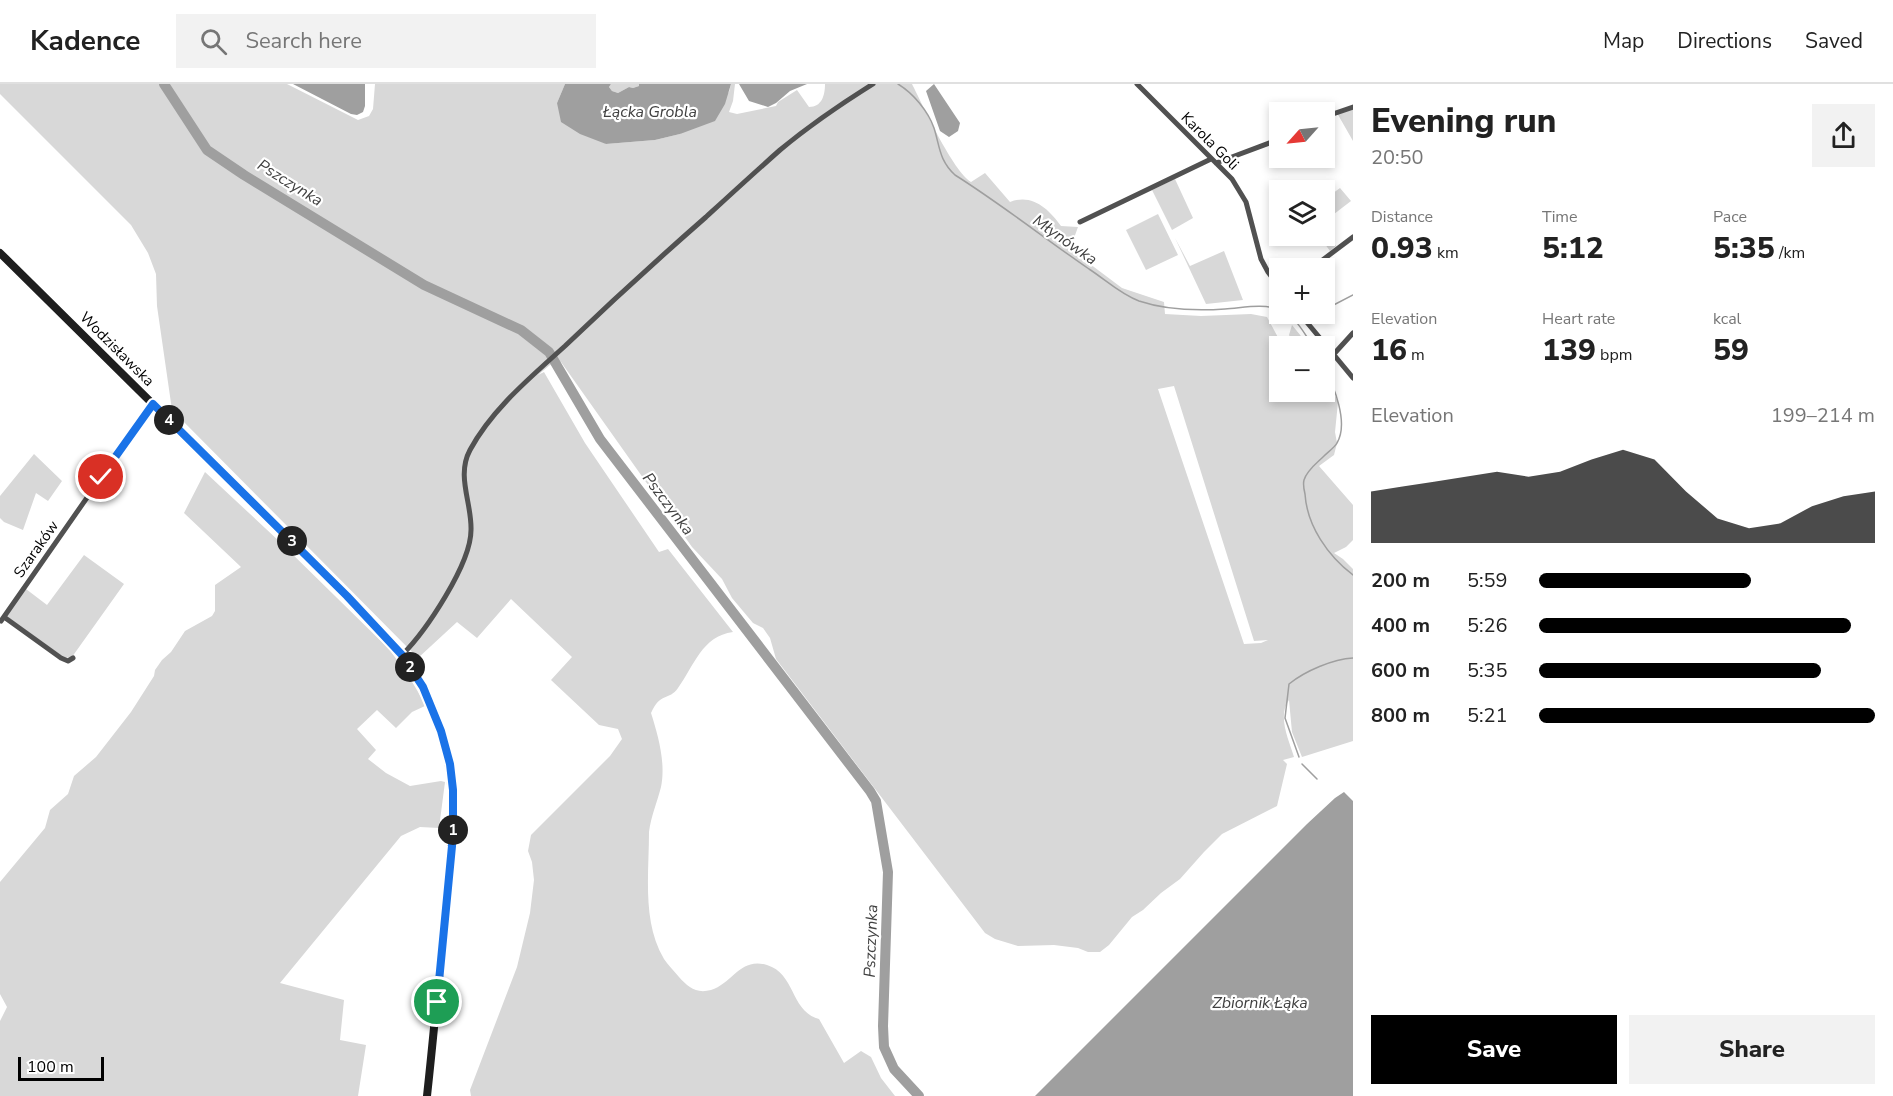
<!DOCTYPE html>
<html lang="en">
<head>
<meta charset="utf-8">
<style>
  :root { --surface:#fff; --page:#f2f2f2; --text:#222; --muted:#767676; --line:#e0e0e0; --accent:#000 }
  body { margin:0; font-family:"Nunito Sans",sans-serif; background:var(--page); color:var(--text); height:100vh; display:flex; flex-direction:column; font-size:22px; white-space:nowrap }
  * { box-sizing:border-box; margin:0 }
  p { font-size:20px; color:var(--muted) }
  .icon { flex:none; width:33px; height:33px; fill:none; stroke:currentColor; stroke-width:2; stroke-linecap:round; stroke-linejoin:round }
  .map { position:relative; flex:1; overflow:hidden }
  .details { display:flex; flex-direction:column; background:var(--surface); width:540px }
  .details>* { flex:none }
  .needle { width:39px; rotate:243deg }
  .controls { position:absolute; left:1269px; top:18px; display:grid; gap:12px }
  .controls a { display:grid; place-items:center; width:66px; height:66px; border-radius:0px; background:var(--surface); box-shadow:0 3px 9px #0003; font-size:30px }
  .scale { position:absolute; left:18px; bottom:15px; width:86px; box-sizing:border-box; padding-left:6px; border:3px solid #000; border-top:0; font-size:16px; line-height:21px; white-space:nowrap; color:#000; -webkit-text-stroke:4px #fff; paint-order:stroke }
  .pin { position:absolute; display:grid; place-items:center; width:51px; height:51px; color:#fff; margin:-26px; border:3px solid #fff; border-radius:50%; box-shadow:0 2px 6px #0007 }
  .km { position:absolute; width:30px; height:30px; margin:-15px; border-radius:50%; background:#222; color:#fff; font-size:16px; line-height:30px; text-align:center }
  .round { display:grid; place-items:center; flex:none; width:63px; height:63px; border-radius:0px; background:var(--page) }
  .headline { display:flex; align-items:center; justify-content:space-between; height:102px; padding:0 18px }
  h1 { font-size:33px; font-weight:800; line-height:45px }
  .figures { display:grid; grid-template-columns:repeat(3,1fr); gap:9px; height:102px; padding:6px 18px }
  .figures div { display:grid; align-content:center }
  .figures b { font-size:30px; font-weight:800 }
  .figures small { font-size:16px; font-weight:400 }
  .figures p { font-size:16px }
  .chart { height:168px; padding:12px 18px }
  .chart p { display:flex; justify-content:space-between }
  .chart svg { width:100%; height:108px; margin-top:6px; fill:var(--accent); opacity:.7 }
  .cta { display:flex; gap:12px; margin-top:auto; padding:12px 18px }
  .cta a { flex:1; height:69px; border-radius:0px; background:var(--accent); color:#fff; font-size:24px; font-weight:800; line-height:69px; text-align:center }
  .cta a+a { background:var(--page); color:var(--text) }
  ul { padding:0 18px; list-style:none; font-size:20px }
  li { display:grid; grid-template-columns:96px 72px 1fr; align-items:center; height:45px }
  li i { height:15px; border-radius:8px; background:var(--accent) }
  header { display:flex; align-items:center; gap:36px; box-sizing:border-box; height:84px; padding:0 30px; background:var(--surface); border-bottom:2px solid var(--line) }
  header strong { font-size:28px }
  nav { display:flex; gap:33px; margin-inline-start:auto; font-size:21px }
  .search { width:420px; height:54px; background:var(--page); display:flex; align-items:center; gap:15px; box-sizing:border-box; padding:0 21px; border-radius:0px; color:var(--muted); font-size:22px }
  main { display:flex; flex:1; min-height:0 }
  .map>svg:first-child { display:block }
  .green { fill:#d8d8d8; fill-rule:evenodd }
  .water { fill:#9f9f9f }
  .lines { fill:none; stroke-linecap:round; stroke-linejoin:round }
  .stream { stroke:#9f9f9f; stroke-width:1.5 }
  .river { stroke:#9f9f9f; stroke-width:10 }
  .street { stroke:#515151; stroke-width:5 }
  .secondary { stroke:#1e1e1e; stroke-width:8 }
  .route-casing { stroke:#fff; stroke-width:12 }
  .route { stroke:#1a73e8; stroke-width:8 }
  .labels { text-anchor:middle; dominant-baseline:central; stroke-width:4.5; stroke-linejoin:round; paint-order:stroke }
  .street-label { font-size:15px; fill:#000; stroke:#fff }
  .water-label { font-size:16px; font-style:italic; fill:#404040; stroke:#fff }
</style>
</head>
<body>
<header>
<strong>Kadence</strong>
<div class="search"><svg class="icon" aria-label="search" viewBox="0 0 24 24"><circle cx="10" cy="10" r="6"/><path d="M15 15l6 6"/></svg>Search here</div>
<nav><a>Map</a><a>Directions</a><a>Saved</a></nav>
</header>
<main>
<div class="map">
<svg width="1353" height="1012" viewBox="0 0 1353 1012">
  <rect width="100%" height="100%" fill="#fff"/>
  <path class="green" d="M0,0H287L358,36L369,32L373,25L375,0H565L557,19L606,60L655,56L680,50L729,8L731,0H735L733,17L729,28L737,30L776,22L778,18L797,6L809,23C822,23 825,11 825,0H912C923,22 953,87 971,98L985,89L1010,118C1032,109 1049,125 1061,142L1078,143L1070,165L1122,204L1164,218L1165,230L1201,232L1251,230L1267,233L1281,259L1287,262H1280V308H1324L1325,290L1338,318L1335,348L1337,359L1334,371L1319,382L1353,421V456L1346,463L1334,469L1343,475L1353,485V657L1302,673L1292,648L1289,616C1277,632 1289,656 1294,673L1283,676L1287,680L1277,722L1222,750L1204,768L1180,795L1161,809L1143,826L1132,833L1109,861L1100,868H1088L1078,864L1054,861L1018,862L995,855L985,849L776,575L770,554L763,544L753,539L732,514L722,495L692,463L561,278L556,276L538,291L544,288L585,359L659,468L668,465L733,548C702,552 694,582 678,604C669,617 660,608 651,629C658,651 666,679 661,703C657,719 651,732 649,748C649,790 642,838 664,875C668,881 674,887 679,893C688,903 696,910 711,906C733,899 740,873 767,881C796,890 790,927 819,935L844,979L861,967L871,973L881,994L895,1012H471L470,1006L517,883L530,829L534,796L532,778L528,767L531,751L610,672L622,655L618,645L599,641L551,596L572,573L511,515L477,554L457,538L418,574L172,326L157,222L156,190L148,169L131,141L0,10ZM1174,302L1254,557L1268,556L1261,559L1244,560L1158,305Z
    M611,0H639V2L633,4L629,3L618,9L612,7L609,3Z
    M1353,25V57L1337,29Z
    M1175,95L1193,134L1172,146L1152,106Z
    M1340,104L1351,117L1325,137V115Z
    M1158,130L1178,171L1146,186L1126,146Z
    M1325,146L1336,162L1330,167L1319,152H1324Z
    M1175,154L1190,182L1224,167L1243,216L1206,220Z
    M1292,241L1309,262H1294L1289,251Z
    M34,370L62,397L48,417L36,409L23,446L4,438L0,434V412Z
    M205,388L280,458L389,565C402,583 416,601 425,622L412,628L396,644L377,626L357,645L376,666L368,675L386,689L410,702L441,697L445,698L439,744L420,743L401,752L280,899L344,916L340,956L366,961L358,1012H0V937L7,923L0,910V798L45,744L50,726L68,710L74,692L96,673L131,628L154,592L155,586L162,576L171,568L185,547L212,532L215,527V501L241,483L184,429Z
    M84,471L124,500L72,573L65,574L6,532L26,505L47,521Z"/>
  <path class="water" d="M293,0H365V22L363,28L357,31L351,30Z
    M565,0H611L609,3L612,7L618,9L629,3L633,4L639,2V0H731L725,20L715,37L680,50L655,56L606,60L580,50L561,38L557,19Z
    M739,0H807L790,7L776,19L768,23L749,17Z
    M934,0L960,39L958,47L949,53L940,47L926,7Z
    M1344,708L1353,717V1012H1035L1307,740L1335,714Z"/>
  <g class="lines">
    <path class="stream" d="M898,0C913,9 928,27 934,44C940,63 939,76 955,91C1001,120 1044,154 1089,185C1106,196 1120,210 1139,217C1166,226 1197,227 1225,225C1243,224 1263,219 1280,226
      M1324,226L1353,211
      M1286,230C1298,236 1305,251 1313,262
      M1312,235L1318,230
      M1324,283C1334,302 1349,339 1337,359C1335,363 1328,368 1324,372C1317,379 1307,386 1304,396C1303,400 1304,406 1305,410C1307,442 1328,472 1353,491
      M1299,673L1285,634L1289,600C1305,587 1333,575 1353,574
      M1302,680L1317,695"/>
    <path class="river" d="M164,0L207,66L244,91L424,201L521,246L549,268L600,355L870,707L876,717L888,788L883,942L884,963L894,985L919,1012"/>
    <path class="street" d="M1137,0L1232,95L1246,118L1261,175L1268,188L1280,204
      M1324,33L1353,23
      M1216,79L1280,55
      M1080,138L1211,75
      M1312,184L1353,153
      M1300,230L1353,294
      M1333,271L1353,249
      M4,533L61,574L68,577L73,574
      M1,537L153,319
      M402,571C426,547 471,480 471,446C472,419 456,392 470,366C492,325 531,293 565,262C611,218 658,175 706,133C730,111 755,88 780,66C809,42 841,20 873,0"/>
    <path class="secondary" d="M0,169L347,512C373,540 403,568 423,603C466,681 451,763 443,848C438,903 433,957 427,1012"/>
  </g>
  <g class="lines">
    <defs>
      <path id="route" d="M101,393L153,320L347,512L402,571L423,603L441,647L450,680L453,706V733L452,762L437,918"/>
    </defs>
    <use href="#route" class="route-casing"/>
    <use href="#route" class="route"/>
  </g>
  <g class="labels">
    <g class="street-label">
      <text transform="translate(1210 57) rotate(45)">Karola Goli</text>
      <text transform="translate(117 265) rotate(45)">Wodzisławska</text>
      <text transform="translate(36 465) rotate(-55)">Szaraków</text>
    </g>
    <g class="water-label">
      <text x="650" y="28">Łącka Grobla</text>
      <text transform="translate(290 99) rotate(32)">Pszczynka</text>
      <text transform="translate(1065 156) rotate(35)">Młynówka</text>
      <text transform="translate(668 420) rotate(53)">Pszczynka</text>
      <text transform="translate(871 857) rotate(-88)">Pszczynka</text>
      <text x="1260" y="919">Zbiornik Łąka</text>
    </g>
  </g>
</svg>
<div class="controls">
<a><svg class="needle" viewBox="-14 -14 28 28"><path d="M0-13l5 13h-10z" fill="#e53935"/><path d="M0 13l5-13h-10z" fill="#767676"/></svg></a>
<a><svg class="icon" aria-label="layers" viewBox="0 0 24 24"><path d="M12 4l9 5-9 5-9-5zM3 14l9 5 9-5"/></svg></a>
<a>+</a>
<a>−</a>
</div>
<div class="scale">100 m</div>
<div class="pin" style="left:437px;top:918px;background:#1e9e55"><svg class="icon" aria-label="arrive" viewBox="0 0 24 24"><path d="M6 21V4h12l-3 4 3 4H6"/></svg></div>
<div class="pin" style="left:101px;top:393px;background:#d93025"><svg class="icon" aria-label="check" viewBox="0 0 24 24"><path d="M5 12l5 5 9-10"/></svg></div>
<b class="km" style="left:453px;top:746px">1</b>
<b class="km" style="left:410px;top:583px">2</b>
<b class="km" style="left:292px;top:457px">3</b>
<b class="km" style="left:169px;top:336px">4</b>
</div>
<section class="details">
<div class="headline"><div><h1>Evening run</h1><p>20:50</p></div><a class="round"><svg class="icon" aria-label="share" viewBox="0 0 24 24"><path d="M12 15V3M7 8l5-5 5 5M5 13v7h14v-7"/></svg></a></div>
<div class="figures">
<div><p>Distance</p><b>0.93<small> km</small></b></div>
<div><p>Time</p><b>5:12</b></div>
<div><p>Pace</p><b>5:35<small> /km</small></b></div>
</div>
<div class="figures">
<div><p>Elevation</p><b>16<small> m</small></b></div>
<div><p>Heart rate</p><b>139<small> bpm</small></b></div>
<div><p>kcal</p><b>59</b></div>
</div>
<div class="chart"><p><span>Elevation</span>199–214 m</p>
<svg viewBox="0 0 160 44" preserveAspectRatio="none"><path d="M0 44V23L10 21L20 19L30 17L40 15L50 17L60 15L70 10L80 6L90 10L100 23L110 34L120 38L130 36L140 29L150 25L160 23V44z"/></svg>
</div>
<ul>
<li><b>200 m</b>5:59<i style="width:63%"></i></li>
<li><b>400 m</b>5:26<i style="width:93%"></i></li>
<li><b>600 m</b>5:35<i style="width:84%"></i></li>
<li><b>800 m</b>5:21<i style="width:100%"></i></li>
</ul>
<div class="cta"><a>Save</a><a>Share</a></div>
</section>
</main>
</body>
</html>
